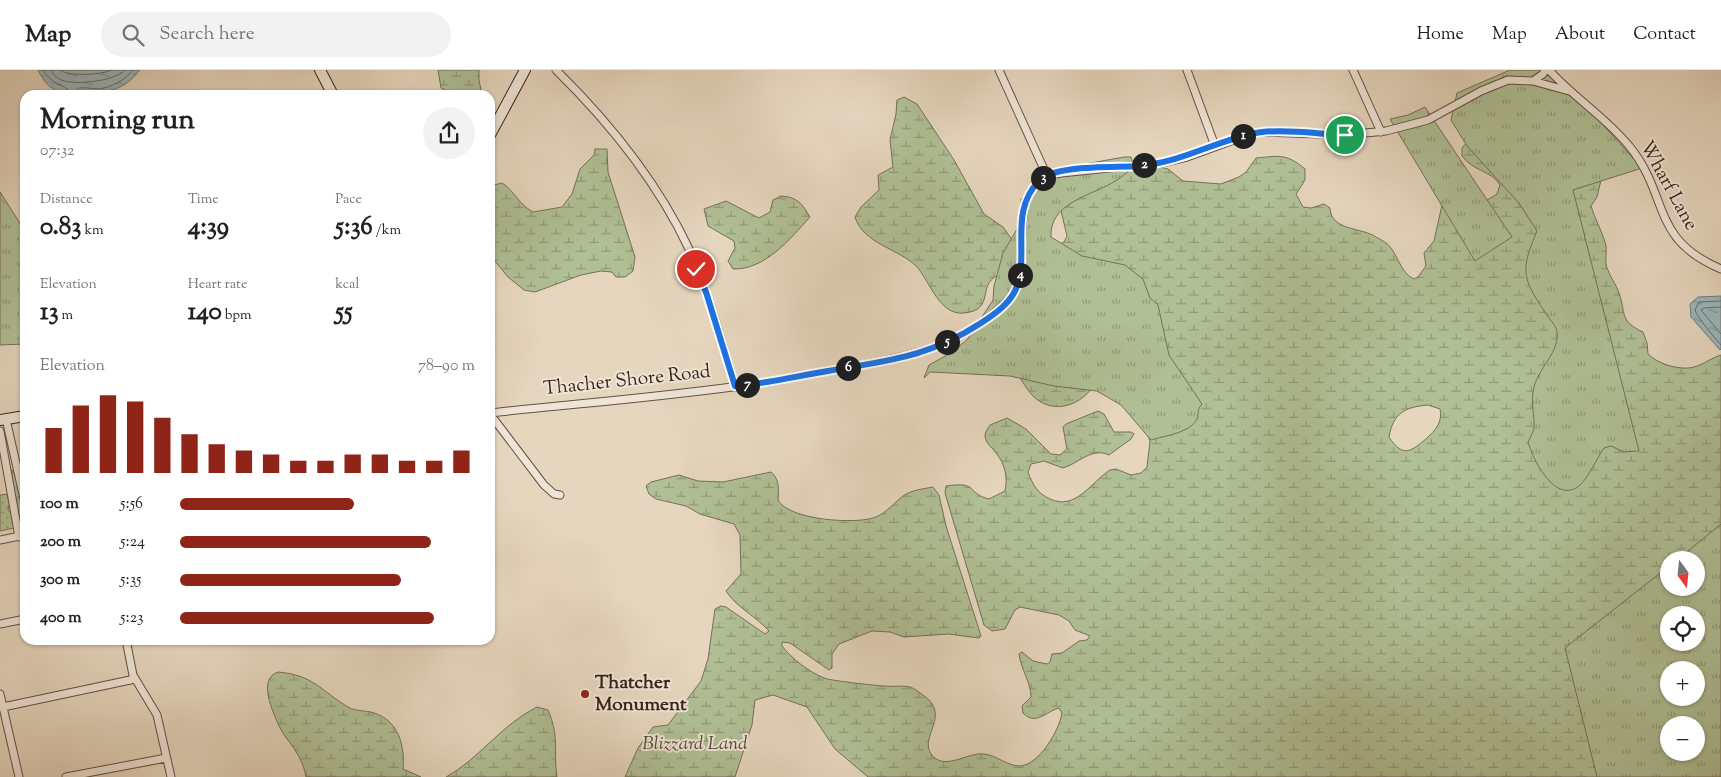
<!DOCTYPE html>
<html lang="en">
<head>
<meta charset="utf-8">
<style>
  :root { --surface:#fff; --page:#f2f2f2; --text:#202124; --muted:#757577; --line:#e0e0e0; --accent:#8f2418 }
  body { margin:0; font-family:"Sorts Mill Goudy",serif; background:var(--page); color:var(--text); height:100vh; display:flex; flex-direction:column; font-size:19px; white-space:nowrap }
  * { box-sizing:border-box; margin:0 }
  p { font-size:16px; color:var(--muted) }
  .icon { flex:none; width:28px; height:28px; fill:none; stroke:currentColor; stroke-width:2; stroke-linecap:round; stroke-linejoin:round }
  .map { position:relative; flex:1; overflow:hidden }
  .panel { position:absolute; left:20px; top:20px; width:475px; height:555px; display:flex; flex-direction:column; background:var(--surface); border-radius:15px; box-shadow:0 1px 4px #0004 }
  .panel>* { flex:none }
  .needle { width:32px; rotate:165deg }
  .fabs { position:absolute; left:1660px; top:481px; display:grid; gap:10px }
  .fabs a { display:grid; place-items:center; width:45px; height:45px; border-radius:50%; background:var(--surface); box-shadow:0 1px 4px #0004; font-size:25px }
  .pin { position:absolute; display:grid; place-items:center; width:42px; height:42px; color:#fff; margin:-21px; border:2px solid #fff; border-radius:50%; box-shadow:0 1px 5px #0007 }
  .km { position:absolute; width:25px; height:25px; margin:-12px; border-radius:50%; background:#222; color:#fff; font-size:14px; line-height:25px; text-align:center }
  .round { display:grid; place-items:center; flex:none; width:52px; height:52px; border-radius:26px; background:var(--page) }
  .headline { display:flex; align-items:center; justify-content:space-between; height:85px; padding:0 20px }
  h1 { font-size:28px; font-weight:800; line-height:38px }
  .metrics { display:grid; grid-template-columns:repeat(3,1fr); gap:8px; height:85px; padding:5px 20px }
  .metrics div { display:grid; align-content:center }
  .metrics b { font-size:25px; font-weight:800 }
  .metrics small { font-size:14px; font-weight:400 }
  .metrics p { font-size:14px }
  .chart { height:140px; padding:10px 20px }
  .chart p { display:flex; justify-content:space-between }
  .chart svg { width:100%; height:90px; margin-top:5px; stroke:var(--accent); stroke-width:6 }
  ul { padding:0 20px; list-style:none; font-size:16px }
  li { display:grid; grid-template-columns:80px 60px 1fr; align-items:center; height:38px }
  li i { height:12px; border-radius:6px; background:var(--accent) }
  header { display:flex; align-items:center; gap:30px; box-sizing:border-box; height:70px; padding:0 25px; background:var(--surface); border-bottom:1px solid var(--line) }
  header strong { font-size:24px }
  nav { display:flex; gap:28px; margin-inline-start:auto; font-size:18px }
  .search { width:350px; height:45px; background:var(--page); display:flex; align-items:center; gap:12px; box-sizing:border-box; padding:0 18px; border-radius:28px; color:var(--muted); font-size:19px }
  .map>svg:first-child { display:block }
  .grass { fill:url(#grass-dots); stroke:#747158 }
  .wetland { fill:url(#wetland-marsh); stroke:#747158; fill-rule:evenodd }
  .park { fill:url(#park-tufts); stroke:#747158; fill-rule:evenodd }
  .water { fill:url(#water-ripples); stroke:#737b7c }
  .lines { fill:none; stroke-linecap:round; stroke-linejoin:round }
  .shore { stroke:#696c6c; stroke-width:1 }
  .street-casing { stroke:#635044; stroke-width:9 }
  .secondary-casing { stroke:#37231b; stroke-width:12 }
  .street { stroke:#efe4d5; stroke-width:7 }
  .secondary { stroke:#efe4d5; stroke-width:10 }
  .route-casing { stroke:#fff; stroke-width:10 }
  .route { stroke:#1a73e8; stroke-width:6 }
  .poi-dot { fill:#8f2418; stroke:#efe4d5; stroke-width:2 }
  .labels { text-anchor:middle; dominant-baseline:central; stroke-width:4; stroke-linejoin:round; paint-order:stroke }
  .street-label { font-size:19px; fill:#37231b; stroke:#efe4d5 }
  .poi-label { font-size:19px; font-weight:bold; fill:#37231b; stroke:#efe4d5; text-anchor:start }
  .park-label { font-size:19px; font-style:italic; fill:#554a3a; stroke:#efe4d5 }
</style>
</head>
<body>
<header>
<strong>Map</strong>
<div class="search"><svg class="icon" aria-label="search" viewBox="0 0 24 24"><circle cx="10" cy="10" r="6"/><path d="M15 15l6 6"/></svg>Search here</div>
<nav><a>Home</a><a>Map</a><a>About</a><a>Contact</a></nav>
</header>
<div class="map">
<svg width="1721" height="707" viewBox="0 0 1721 707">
  <defs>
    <pattern id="grass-dots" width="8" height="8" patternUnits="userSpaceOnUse" patternTransform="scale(1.25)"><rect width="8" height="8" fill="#b0bf95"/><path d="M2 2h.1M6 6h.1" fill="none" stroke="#909b79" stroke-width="1.8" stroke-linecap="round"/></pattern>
    <pattern id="wetland-marsh" width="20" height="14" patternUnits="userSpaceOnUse" patternTransform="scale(1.25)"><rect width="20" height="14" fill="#b0bf95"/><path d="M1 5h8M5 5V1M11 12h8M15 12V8" fill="none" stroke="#909b79"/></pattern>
    <pattern id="park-tufts" width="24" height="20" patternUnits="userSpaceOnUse" patternTransform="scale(1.25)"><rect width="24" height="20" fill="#b0bf95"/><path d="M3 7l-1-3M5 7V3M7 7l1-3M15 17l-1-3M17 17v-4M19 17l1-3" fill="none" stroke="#909b79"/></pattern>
    <pattern id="water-ripples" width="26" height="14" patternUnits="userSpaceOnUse" patternTransform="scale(1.25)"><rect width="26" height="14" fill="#9bb6bc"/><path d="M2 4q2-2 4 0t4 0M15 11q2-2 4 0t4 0" fill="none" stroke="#7f9498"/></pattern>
  </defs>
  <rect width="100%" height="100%" fill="#e6d6be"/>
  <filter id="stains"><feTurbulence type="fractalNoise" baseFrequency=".004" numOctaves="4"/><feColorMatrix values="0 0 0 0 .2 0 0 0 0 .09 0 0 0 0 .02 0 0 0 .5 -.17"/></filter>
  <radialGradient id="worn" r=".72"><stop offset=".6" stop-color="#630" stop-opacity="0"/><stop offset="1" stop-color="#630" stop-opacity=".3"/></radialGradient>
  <path class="grass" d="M10,400L14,401L25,442V462L21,460Z
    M9,424L10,433L8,439L12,445L14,458L0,461V425Z"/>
  <path class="wetland" d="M438,0H479V10L482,25H455L441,18Z
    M904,27L917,34L954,90L984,144L1003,157L1013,171L998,205C976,216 996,240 964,243C940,246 930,212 917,197C900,179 863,174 855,147L861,137L879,120L878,105L893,97L890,70L896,44L897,30Z
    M1469,70L1601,110L1597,127L1591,136C1595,149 1601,159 1605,172C1608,180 1604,190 1607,198C1610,207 1616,214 1619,223C1626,243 1619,251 1643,262L1647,273L1648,284C1657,293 1675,299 1688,298C1698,298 1711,288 1721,285V707H868L835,679L807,637L773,625L755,630L752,655L735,707H625L638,678L653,657L668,655L701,611L708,589L715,539L721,536L726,537L765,564L769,561C757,547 736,537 726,521L741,504L740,465L734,454L700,444L686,436L656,429L649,424L646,416L651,412L679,405L698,411L723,412L771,402C779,408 779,420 778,430C788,450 857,455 876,447C886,443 895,432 903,426C911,420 923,419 933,417L939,425L946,456L981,566L979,568L948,564L904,567L890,562L872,561L839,574L832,584V598L829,600L790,573L782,572V576C791,588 809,602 824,608C832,611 872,615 884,616C892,617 903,615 910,617C914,618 920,623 923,625C952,645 919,666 931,684C944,702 967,682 984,684C996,685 1007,696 1020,696C1039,695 1059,661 1062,643L1059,638C1045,642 1036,656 1023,643L1022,636L1031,627C1031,613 1021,599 1019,584L1022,582L1033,591L1047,594L1050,592L1052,584L1062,583L1079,571L1087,570L1090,566L1075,560L1069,551L1059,545L1020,537L1015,540L1005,559L992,561L984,555L945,423L946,416C980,411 965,423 989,429L1005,421C1008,407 1005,394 996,383C992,377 986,374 985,366C985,362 988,358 990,355L1007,348L1026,359L1051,384L1060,385L1067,379L1063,357L1066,354L1098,341L1104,344L1114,362H1131L1134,364L1131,369L1109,385C1092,377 1079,393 1063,398L1044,391L1031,394L1028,402C1033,415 1037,423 1050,429C1076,441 1092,411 1110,400L1116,399L1131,405L1141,403L1147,397L1150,371L1140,345L1094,315C1079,339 1046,346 1028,320C1022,312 1017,302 1012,293L1055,176L1064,172L1067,166L1061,141L1063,127L1143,93L1168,99L1183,111L1221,114L1239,107L1246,102L1256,88C1279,86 1286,83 1305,99V110L1296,124L1303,137L1311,138L1324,134L1330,138C1331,161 1361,157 1376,167C1381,170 1388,173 1391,178C1398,187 1402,204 1414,209L1418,207L1426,196L1424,183L1434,171L1444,126L1484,132L1497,124L1500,115C1491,100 1474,102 1462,86V78ZM1428,335L1440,339C1443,352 1435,361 1426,369C1410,382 1403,388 1389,367C1393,343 1405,337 1428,335ZM1669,490H1696V518H1669ZM1669,545H1696V572H1669ZM1669,600H1696V628H1669ZM1669,655H1696V682H1669Z
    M595,79H607L608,102L635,187L633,201L625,207H616L612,202L601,201L581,205L535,222L524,220L508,207L490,185V121L494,115L502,113C514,120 518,134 533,142L562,137L572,124L580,99L594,85Z
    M781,126C798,127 802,134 810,147C790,169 765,200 733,199L728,191L735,178L734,171L708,156L704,139L726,131L759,148L770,142L773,130Z
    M278,602C314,605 321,621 348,637C357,642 366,640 374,643C399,651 405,676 403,699L421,707H306C305,700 302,692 298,685C293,675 284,667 279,656C273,642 257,609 278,602Z
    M537,637L548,640C560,668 553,680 557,707H446C479,689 501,655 537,637Z"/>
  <path class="park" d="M1510,0H1550L1556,3L1642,98L1573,120L1639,381L1624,382L1611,376L1604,378C1597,388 1588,408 1580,415C1556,436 1533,390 1528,372C1530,368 1533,363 1534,358C1535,345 1530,333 1534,317C1539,297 1560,282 1557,261C1556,255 1548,248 1545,242C1521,207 1521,199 1537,161L1519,133L1467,76L1451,50L1457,23Z
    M1425,37L1512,167L1475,191L1390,49L1408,45Z
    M1124,87H1131L1134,97C1127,102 1120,109 1112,113C1089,126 1049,134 1051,167L1082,186L1125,195L1143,209L1150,228L1158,235L1169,285L1202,334C1197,339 1199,343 1197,349C1190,363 1164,366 1151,370L1121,335L1097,321L1054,316L1010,306L930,302L924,308L929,295L949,284L967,270L993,230L994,216L1003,183L1020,154L1021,129L1047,112L1052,100Z
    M0,122L25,161V274L0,275Z
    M1721,454V707H1597L1565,578L1669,496V518H1696V490H1677ZM1669,545H1696V572H1669ZM1669,600H1696V628H1669ZM1669,655H1696V682H1669Z"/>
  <path class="water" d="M38,0H140C123,21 110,22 85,22C74,22 62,25 52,18C46,15 41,6 38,0Z
    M1721,226V279L1720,280L1691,247L1690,234L1698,227Z"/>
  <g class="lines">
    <path class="shore" d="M43,0C54,17 61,12 72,23L79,18C86,17 93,19 99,19C112,17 125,10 133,0
      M51,0C53,3 55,7 59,9C71,16 114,12 125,0
      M60,0C69,7 101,5 112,0
      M1721,231L1699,232L1695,240C1696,246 1715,268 1721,275
      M1721,237L1704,238L1701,240L1721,264"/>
    <defs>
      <path id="street" d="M556,0C609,52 657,111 689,179C709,223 721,270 735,316
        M999,0L1047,106
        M1187,0L1215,76
        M1353,0L1381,62
        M1549,0C1574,28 1607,48 1630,77C1670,127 1650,169 1721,199
        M1533,11L1543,4L1545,0
        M490,343C582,333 676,326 768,312C788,309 807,304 827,301C888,290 942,285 993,244C1002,236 1013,228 1017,216C1029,185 1007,120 1052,104L1166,92L1187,87L1245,66L1261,62L1345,65L1386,61L1428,50L1481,21L1508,10L1533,11L1569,21
        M490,344L544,415L554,424L560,425
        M6,349L25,433
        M0,361L19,467
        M0,470L25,465
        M0,554L25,549
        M126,570L133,605L157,645L171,707
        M0,624L19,707
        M3,637L135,609
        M66,707L166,688"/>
      <path id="secondary" d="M320,0L333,25
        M490,65L525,0
        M0,350L25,346"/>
    </defs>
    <use href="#street" class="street-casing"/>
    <use href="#secondary" class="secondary-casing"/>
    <use href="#street" class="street"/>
    <use href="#secondary" class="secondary"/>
  </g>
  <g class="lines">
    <defs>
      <path id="route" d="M696,199L706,222L735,316C766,314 797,306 828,301C889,290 927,288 981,253C995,244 1012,232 1017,216C1029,183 1009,141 1039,111C1055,94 1116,98 1139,96C1185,92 1220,68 1262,62C1289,59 1318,64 1345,65"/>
    </defs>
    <use href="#route" class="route-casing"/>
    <use href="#route" class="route"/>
  </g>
  <circle class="poi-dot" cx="585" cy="624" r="5"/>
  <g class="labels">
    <g class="street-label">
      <text transform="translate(1668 116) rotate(61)">Wharf Lane</text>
      <text transform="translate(627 311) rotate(-6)">Thacher Shore Road</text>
    </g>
    <g class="poi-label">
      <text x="595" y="613">Thatcher<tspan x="595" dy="22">Monument</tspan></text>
    </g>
    <g class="park-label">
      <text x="695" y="674">Blizzard Land</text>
    </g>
  </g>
  <rect width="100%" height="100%" filter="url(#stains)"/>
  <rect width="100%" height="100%" fill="url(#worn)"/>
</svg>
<div class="fabs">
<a><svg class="needle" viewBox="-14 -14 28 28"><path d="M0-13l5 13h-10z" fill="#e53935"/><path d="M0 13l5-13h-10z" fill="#757577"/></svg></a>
<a><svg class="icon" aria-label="locate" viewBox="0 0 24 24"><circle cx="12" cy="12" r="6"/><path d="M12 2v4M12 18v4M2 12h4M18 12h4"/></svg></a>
<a>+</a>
<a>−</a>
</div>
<div class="pin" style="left:1345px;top:65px;background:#1e9e55"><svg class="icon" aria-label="arrive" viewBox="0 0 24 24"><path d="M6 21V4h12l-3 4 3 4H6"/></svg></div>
<div class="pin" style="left:696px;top:199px;background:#d93025"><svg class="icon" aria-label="check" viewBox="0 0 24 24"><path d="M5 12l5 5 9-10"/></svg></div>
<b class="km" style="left:1243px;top:66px">1</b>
<b class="km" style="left:1144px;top:95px">2</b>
<b class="km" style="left:1043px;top:108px">3</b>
<b class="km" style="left:1020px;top:205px">4</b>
<b class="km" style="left:947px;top:272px">5</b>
<b class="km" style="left:848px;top:298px">6</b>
<b class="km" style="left:747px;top:315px">7</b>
<section class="panel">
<div class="headline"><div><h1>Morning run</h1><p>07:32</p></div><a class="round"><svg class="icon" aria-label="share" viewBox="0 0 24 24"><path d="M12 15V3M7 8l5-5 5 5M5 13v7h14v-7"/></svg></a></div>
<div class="metrics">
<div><p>Distance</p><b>0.83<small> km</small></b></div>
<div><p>Time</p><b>4:39</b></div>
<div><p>Pace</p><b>5:36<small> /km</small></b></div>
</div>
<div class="metrics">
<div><p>Elevation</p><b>13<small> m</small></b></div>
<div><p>Heart rate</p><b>140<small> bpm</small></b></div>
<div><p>kcal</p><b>55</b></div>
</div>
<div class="chart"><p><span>Elevation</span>78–90 m</p>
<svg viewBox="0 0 160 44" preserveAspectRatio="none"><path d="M5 44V22M15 44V11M25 44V6M35 44V9M45 44V17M55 44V25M65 44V30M75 44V33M85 44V35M95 44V38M105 44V38M115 44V35M125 44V35M135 44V38M145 44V38M155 44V33"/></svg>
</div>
<ul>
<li><b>100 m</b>5:56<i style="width:59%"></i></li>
<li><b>200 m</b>5:24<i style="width:85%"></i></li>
<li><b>300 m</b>5:35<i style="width:75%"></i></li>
<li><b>400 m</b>5:23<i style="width:86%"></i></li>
</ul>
</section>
</div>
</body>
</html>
